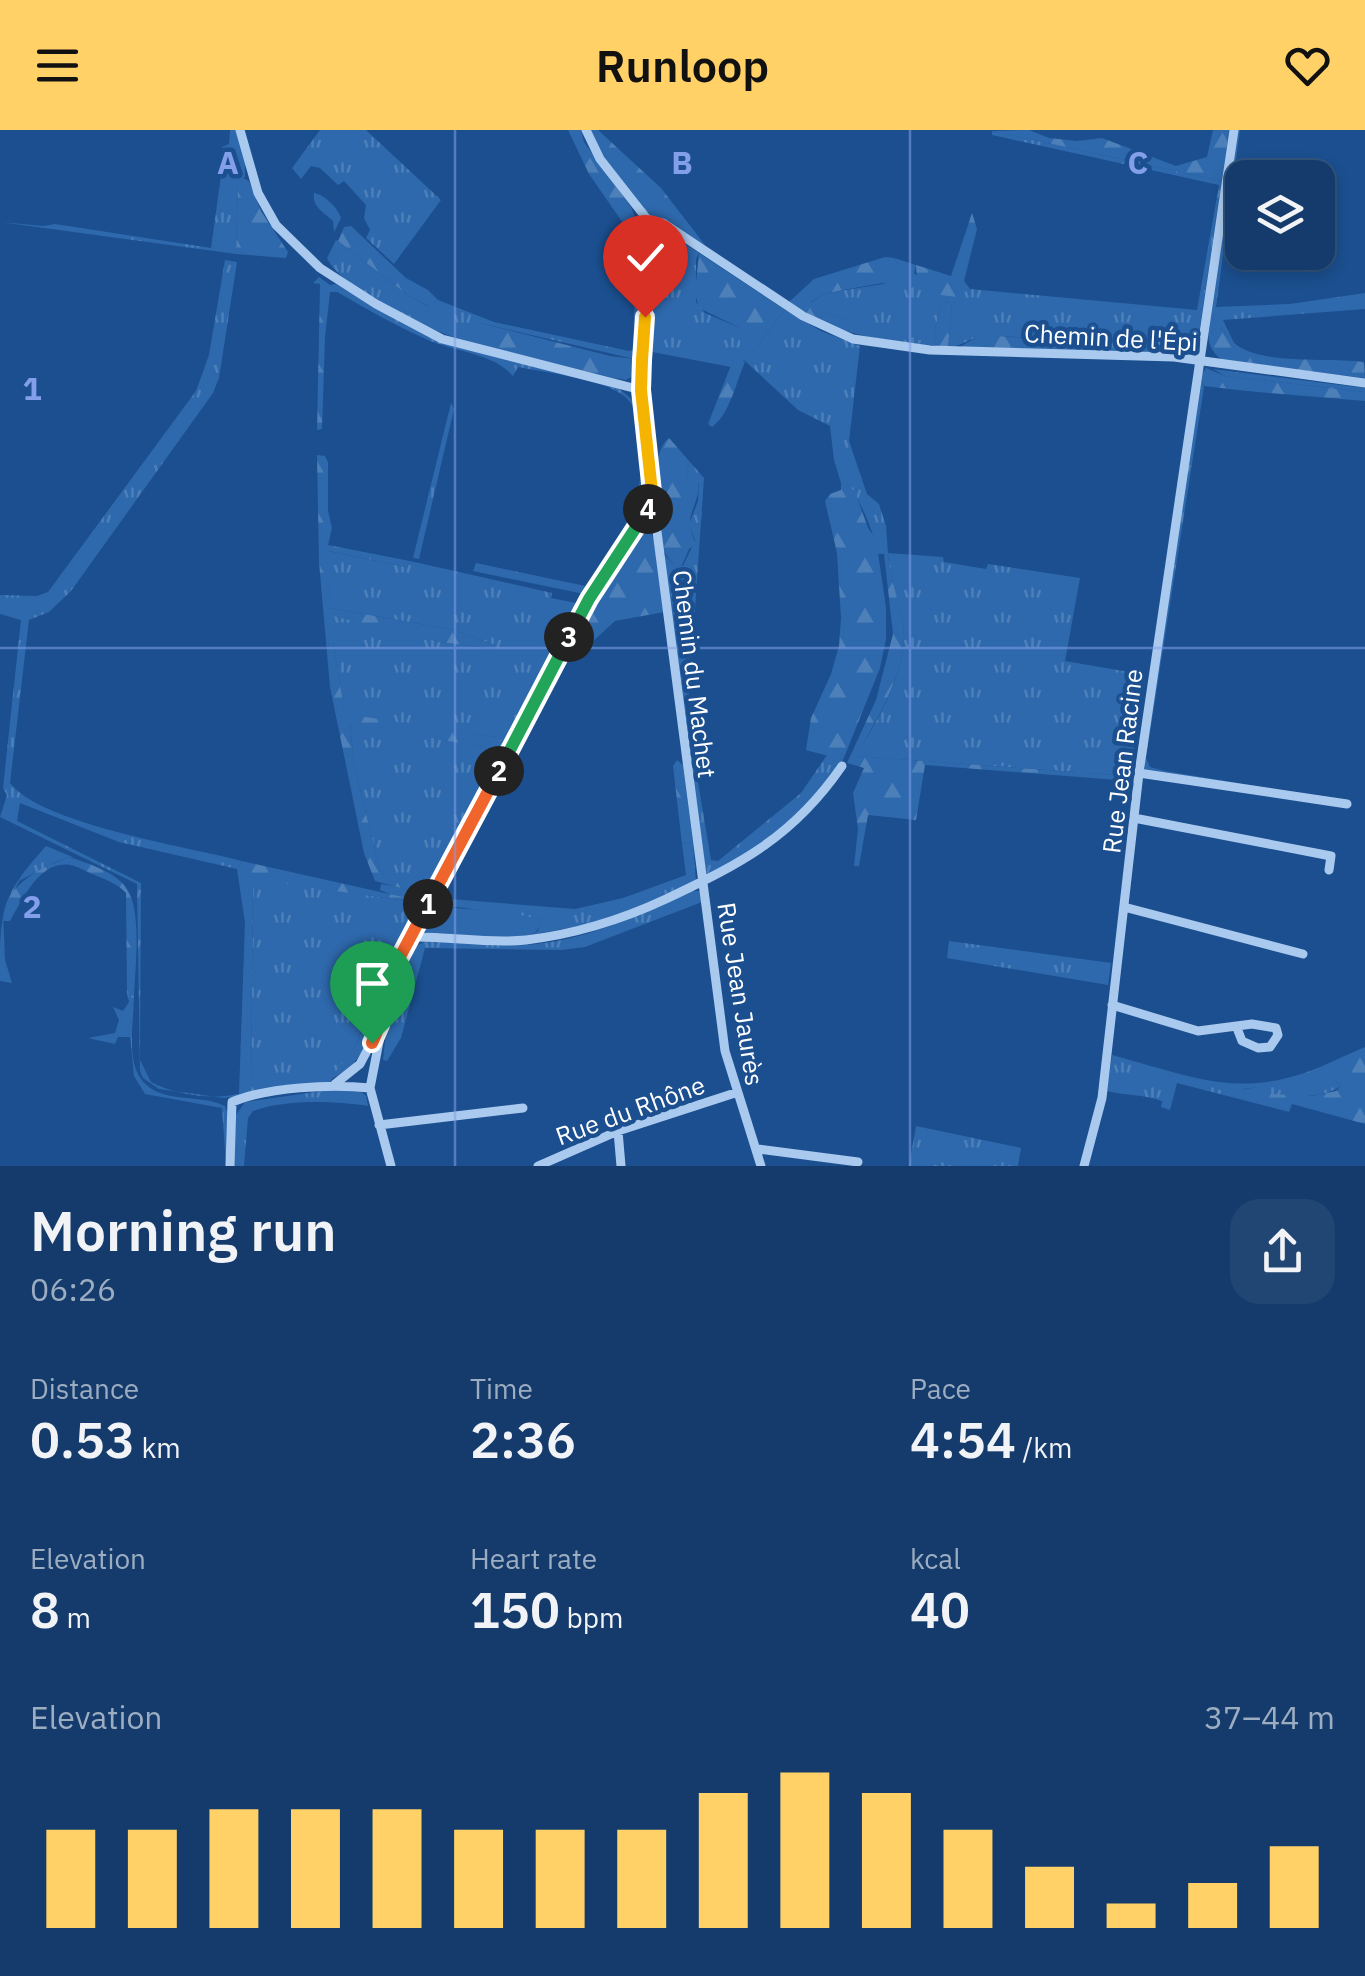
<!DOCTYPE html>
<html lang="en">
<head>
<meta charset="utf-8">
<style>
  :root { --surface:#143b6b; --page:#214673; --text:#f1f3f6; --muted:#9dadc1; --line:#33557e; --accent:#ffd166 }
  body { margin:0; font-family:"IBM Plex Sans",sans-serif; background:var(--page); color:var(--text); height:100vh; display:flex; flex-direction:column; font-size:38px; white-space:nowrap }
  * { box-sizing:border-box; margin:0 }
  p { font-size:32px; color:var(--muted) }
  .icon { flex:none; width:55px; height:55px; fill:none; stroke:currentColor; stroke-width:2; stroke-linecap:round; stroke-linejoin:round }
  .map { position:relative; height:1036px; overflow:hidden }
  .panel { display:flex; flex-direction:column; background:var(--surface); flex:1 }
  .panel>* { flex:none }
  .controls { position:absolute; left:1225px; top:30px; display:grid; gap:20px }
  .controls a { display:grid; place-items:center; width:110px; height:110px; border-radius:20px; background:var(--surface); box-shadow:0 5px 15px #0003,0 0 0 2px var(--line); font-size:50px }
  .pin { position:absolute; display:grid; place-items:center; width:85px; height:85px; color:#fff; margin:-102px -42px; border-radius:50% 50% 50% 0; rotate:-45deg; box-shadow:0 0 10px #0007 }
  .pin .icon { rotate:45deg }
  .km { position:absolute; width:50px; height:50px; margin:-25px; border-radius:50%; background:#222; color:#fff; font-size:28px; line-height:50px; text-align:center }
  .round { display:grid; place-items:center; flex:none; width:105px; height:105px; border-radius:30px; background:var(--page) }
  .head { display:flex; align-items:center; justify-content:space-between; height:170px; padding:0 30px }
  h1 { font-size:55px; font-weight:600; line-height:75px }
  .stats { display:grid; grid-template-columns:repeat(3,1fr); gap:15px; height:170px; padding:10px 30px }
  .stats div { display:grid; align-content:center }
  .stats b { font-size:50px; font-weight:600 }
  .stats small { font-size:28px; font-weight:400 }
  .stats p { font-size:28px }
  .chart { height:280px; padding:20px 30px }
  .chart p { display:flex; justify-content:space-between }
  .chart svg { width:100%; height:180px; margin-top:10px; stroke:var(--accent); stroke-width:6 }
  header { display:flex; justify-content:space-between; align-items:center; height:130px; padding:0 30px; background:var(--accent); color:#111; font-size:45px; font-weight:600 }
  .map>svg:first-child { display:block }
  .grass { fill:url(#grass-tufts) }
  .forest { fill:url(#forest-firs) }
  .garden { fill:#2e69ad }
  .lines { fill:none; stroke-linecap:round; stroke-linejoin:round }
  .street { stroke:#a9c9ee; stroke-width:9 }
  .split-1-casing { stroke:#fff; stroke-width:20 }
  .split-2-casing { stroke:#fff; stroke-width:20 }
  .split-3-casing { stroke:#fff; stroke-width:20 }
  .split-4-casing { stroke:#fff; stroke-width:20 }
  .split-5-casing { stroke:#fff; stroke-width:20 }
  .split-6-casing { stroke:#fff; stroke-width:20 }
  .split-1 { stroke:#f0652b; stroke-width:12 }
  .split-2 { stroke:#f0652b; stroke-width:12 }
  .split-3 { stroke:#22a559; stroke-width:12 }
  .split-4 { stroke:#22a559; stroke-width:12 }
  .split-5 { stroke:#f5b400; stroke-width:12 }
  .split-6 { stroke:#f5b400; stroke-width:12 }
  .grid { fill:none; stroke:#839eea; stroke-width:2.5; stroke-opacity:0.55 }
  .labels { text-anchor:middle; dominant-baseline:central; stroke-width:9; stroke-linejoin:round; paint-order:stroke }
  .street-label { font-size:25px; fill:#fff; stroke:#1b4f8f }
  .grid-label { font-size:32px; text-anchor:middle; font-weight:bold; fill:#839eea; stroke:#1b4f8f; stroke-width:9; stroke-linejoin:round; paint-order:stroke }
</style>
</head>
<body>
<header><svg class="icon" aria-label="menu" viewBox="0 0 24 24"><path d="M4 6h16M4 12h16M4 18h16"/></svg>Runloop<svg class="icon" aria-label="heart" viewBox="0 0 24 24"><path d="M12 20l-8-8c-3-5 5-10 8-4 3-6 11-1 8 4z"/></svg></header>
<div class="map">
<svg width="1365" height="1036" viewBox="0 0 1365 1036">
  <defs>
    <pattern id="grass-tufts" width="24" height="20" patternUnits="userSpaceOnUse" patternTransform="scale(2.5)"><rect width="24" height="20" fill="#2e69ad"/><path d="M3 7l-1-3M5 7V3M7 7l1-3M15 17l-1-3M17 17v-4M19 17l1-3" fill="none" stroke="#4d80b9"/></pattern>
    <pattern id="forest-firs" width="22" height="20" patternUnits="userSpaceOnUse" patternTransform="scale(2.5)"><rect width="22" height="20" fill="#2e69ad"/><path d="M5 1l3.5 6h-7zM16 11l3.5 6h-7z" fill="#4d80b9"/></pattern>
  </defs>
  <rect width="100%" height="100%" fill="#1b4f8f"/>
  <path class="grass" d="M230,0H238L245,25V47L238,50L236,124L0,92L43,96L55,94L211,118L224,24L222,17L229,14Z
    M320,0H366L441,70L394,134L366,108L370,100L364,88L366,75L344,51L338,55L320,38L311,36L301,49L292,38Z
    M1235,0H1240L1216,177L1290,174L1365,163V179L1223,190L1235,215L1221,198L1209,196Z
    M992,1L1222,51L1198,210L1191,209L1169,224C1108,218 1047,206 985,206C971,206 963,217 948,217L952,173L942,172L934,202L936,216L875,208L870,199L827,183L809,173L827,163L883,154L900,138L894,128L916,135L914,143C931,160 947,171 970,159L1197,180L1219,55L992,5Z
    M658,97L699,123L696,129V172L705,183L740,198V216L754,220L785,180L821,201L860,216L849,311L867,364L879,374L886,396L888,423L943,427L944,432L986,439L988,434L1080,448L1065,531L1146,545L1130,646L855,626C877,594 910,535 903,494C899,470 890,449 888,424H878C875,405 860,369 848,354L841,353L834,330L830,296L798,280L744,230H733L731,237L647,221L651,182L649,186V113L651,102Z
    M640,101L643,128L639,242L626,250L613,248L623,249L634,229L480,193L470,212C438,205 339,158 327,128L336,110L338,111L409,166L428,176L438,170L494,192L629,221L633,220L636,126L632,106Z
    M225,130L237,132L219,248L213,263L71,461L49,482L29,490L10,653C41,694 189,717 242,731L237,739L119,712L20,673L17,691L141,753L140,930L151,952C175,965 228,974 251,958L253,748L406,771L380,760L381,754L419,760L385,747L380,740L354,635L350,593L495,619L497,607L345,585L333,512V485L440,512L493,519L495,515L454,500L330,478L328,421L406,437L410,431L552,463L551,468L576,473L578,478L538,553L559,518L534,564L519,583L494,641L429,763L421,770L424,774L393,827L382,855L375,863L356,915L330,952L224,968L159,959L143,948L140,941L137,754L0,687L7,665L3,658L21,490L0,484V465L37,466L48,462L196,261L209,225Z
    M336,154L428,206L616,256L636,273C661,358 631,395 589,465L473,441L476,433L590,457C622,402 650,366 640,299C638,286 634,273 623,265C599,248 547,243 518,237L513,246C493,223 456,222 428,210C396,196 367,179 337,162H330V155Z
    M1213,239L1365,258V262L1225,246Z
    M1201,246L1204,257L1146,628L1150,637L1165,641L1365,674L1145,639L1144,631Z
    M451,273L454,279L419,429L413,428Z
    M690,332L704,348L689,567L684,568L711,730L718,731L801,663L827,625L843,630C810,684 761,717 706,746L663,423L672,433L683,436L695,410L689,394L698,371L699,353L688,350L686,342Z
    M693,713L696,751L610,790L531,805L538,801L541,789L458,777L432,778L437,768L575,779L623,768L686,745L682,714Z
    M46,716L75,728L69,727L55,732L19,751L3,784L5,830L12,853L0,851C0,780 0,767 46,716Z
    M692,761H700L702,772L585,817L561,820L425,818L401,908L387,931L383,930C387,898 389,835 418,815C437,802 499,817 524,815C583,812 639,785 692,761Z
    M949,811L1111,833L1108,855L947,828Z
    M127,863L134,866C133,910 119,961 178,967C193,969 211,969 225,976L227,982L226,1036L222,978L145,964L134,946L130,907H118L115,914L88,908L115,903L119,890L113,877L123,881L129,872Z
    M1112,925C1204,950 1248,973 1340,928L1333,948L1341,956C1324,968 1296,967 1275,966L1270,964L1271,956L1242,959L1289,982L1177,953L1170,980L1161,977L1162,971C1142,964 1127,966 1107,961Z
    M329,960L360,961L366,966L368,976C334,971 287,969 253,981L248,988L244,1036H233L236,985L245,972Z
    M916,996L1021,1018L1018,1036H909Z"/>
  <path class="forest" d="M568,0H581L584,12L631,77L640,101L637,105L632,106L589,44Z
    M588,0H598L661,58L705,115L648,84L597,21Z
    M1029,0L1049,8L1077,11L1102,8L1176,36L1207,27L1213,0H1229L1222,51L992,1Z
    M241,47L249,51L261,81L288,122L286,128L236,124L238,50Z
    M314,63C325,65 337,77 341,88L334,102L333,91C325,83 312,78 314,63Z
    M972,83L977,99L964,151L970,159L957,167L934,164L925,154L917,152L916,135L951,146Z
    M351,96L406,148L428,160L438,170L429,176L409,166L338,111L344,97Z
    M699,123L785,180L754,220L740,218V198L699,178L695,163Z
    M885,127L894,128L900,138L899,150L827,163L810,172L827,183L871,199L875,208C842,202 817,190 789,172L814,149Z
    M319,147L330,155V162L325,207L322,299L317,300L320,154L313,153Z
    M942,172L952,173L948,217L936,216L934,202Z
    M480,193L610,226L634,229L635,240L623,249L613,248L470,212L467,206L469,199Z
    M1211,193H1216C1223,200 1230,210 1238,216C1267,235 1330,227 1364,232L1365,248L1224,231C1210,223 1205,208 1211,193Z
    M980,205L1146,215L1153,220L1105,223L960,217Z
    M739,226L745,232C736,252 730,284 712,297L708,294L733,230Z
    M1206,238L1225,246L1365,262V271C1311,266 1258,263 1204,256L1201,246Z
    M669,308L690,332L686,342L688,349L698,350C701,370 688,382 690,396C691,402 694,408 695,414L689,419L680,440C673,435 664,423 662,417C656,393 648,323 669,308Z
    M317,325L325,326L328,332V381L332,398L328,415L410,431L406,437L329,421L330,478L454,500L495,515L493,519L440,512L333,486V512L345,584L497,607L502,613L500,619H495L350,594L354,635L380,740L385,747L420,752L416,762L375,751L364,723L330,557L319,432Z
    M845,351L855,362L868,398L876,409L886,478V509L880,538L843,630L806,620L811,588L831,544L839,516L841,488L837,423L825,371L830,364L841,360V353Z
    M645,400L652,405L655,415L664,482L615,491L577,526L563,529L637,401Z
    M884,424H888C890,448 899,470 903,494C910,537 876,591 856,626L1130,646V651L925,635L916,690L868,685L859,736H854L858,699L853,663L864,638L847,633L876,570L893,504Z
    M677,630L683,635L693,713L682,714L673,636Z
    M69,727C87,733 113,741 125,756C143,778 135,838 134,866L127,863L126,763C117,753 104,749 92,744C85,741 77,736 70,735C39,730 22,771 10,791H3C4,755 39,738 69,727Z
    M242,731L407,768L406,771L253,749L251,958L245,963H239L245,793L237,739Z
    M380,854C384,886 364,937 330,949L356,915Z
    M1365,917V994L1292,974L1289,982L1240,960L1271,955V964L1312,966L1336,961L1341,956L1330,945L1340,928Z"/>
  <path class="garden" d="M439,777L497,781L542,789C540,794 539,800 534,803C520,813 449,802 428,803L422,800L432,778Z"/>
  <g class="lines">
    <path class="street" d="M240,0L258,63L276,95L320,138L376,174L442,209L641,260
      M586,0L600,29L647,89L641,260L653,371L725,921L761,1036
      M647,89L663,93L803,186L853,209L930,220L1174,227L1365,253
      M1139,643L1347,674
      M1134,688L1331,726L1329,740
      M1124,777L1303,824
      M411,807C449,806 488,814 526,810C576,804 621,790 666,769C742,733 793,707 842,636
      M1112,875L1198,901L1252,894L1276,898L1278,905L1270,917L1258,918L1242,911L1237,898
      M335,954L360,934L377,902
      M379,995L523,978
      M618,1001L621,1036
      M758,1019L858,1032
      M230,1036L232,972C268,957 331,954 370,958
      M391,1036L370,958L393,840L589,469L653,371
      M538,1036L618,1001L735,963
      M1084,1036L1102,968L1139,643L1234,0"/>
  </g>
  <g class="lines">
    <defs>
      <path id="split-1" d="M372,913L380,895L393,840L428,774"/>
      <path id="split-2" d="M428,774L499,641"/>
      <path id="split-3" d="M499,641L569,507"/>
      <path id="split-4" d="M569,507L589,469L648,379"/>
      <path id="split-5" d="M642,230L641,260L653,371L648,379"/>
      <path id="split-6" d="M642,230L645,187"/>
    </defs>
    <use href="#split-1" class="split-1-casing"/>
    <use href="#split-2" class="split-2-casing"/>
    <use href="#split-3" class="split-3-casing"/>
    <use href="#split-4" class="split-4-casing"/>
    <use href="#split-5" class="split-5-casing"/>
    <use href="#split-6" class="split-6-casing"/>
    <use href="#split-1" class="split-1"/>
    <use href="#split-2" class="split-2"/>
    <use href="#split-3" class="split-3"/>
    <use href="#split-4" class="split-4"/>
    <use href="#split-5" class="split-5"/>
    <use href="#split-6" class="split-6"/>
  </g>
  <path class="grid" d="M455,0V1036M910,0V1036M0,518H1365"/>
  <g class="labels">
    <g class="street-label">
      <text transform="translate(1111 207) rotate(3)">Chemin de l'Épi</text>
      <text transform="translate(695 544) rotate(83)">Chemin du Machet</text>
      <text transform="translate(1122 631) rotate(-83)">Rue Jean Racine</text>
      <text transform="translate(741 864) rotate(81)">Rue Jean Jaurès</text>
      <text transform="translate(630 980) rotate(-20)">Rue du Rhône</text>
    </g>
  </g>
  <g class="grid-label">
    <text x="228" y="44">A</text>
    <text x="682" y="44">B</text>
    <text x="1138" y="44">C</text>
    <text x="32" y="270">1</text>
    <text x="32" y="788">2</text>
  </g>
</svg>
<div class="controls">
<a><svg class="icon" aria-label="layers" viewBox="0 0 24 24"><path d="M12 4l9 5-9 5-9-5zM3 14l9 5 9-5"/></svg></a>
</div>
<div class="pin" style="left:372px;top:913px;background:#1e9e55"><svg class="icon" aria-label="arrive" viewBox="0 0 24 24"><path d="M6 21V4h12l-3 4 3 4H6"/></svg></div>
<div class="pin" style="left:645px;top:187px;background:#d93025"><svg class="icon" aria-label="check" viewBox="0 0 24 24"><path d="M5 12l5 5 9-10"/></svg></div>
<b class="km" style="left:428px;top:774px">1</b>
<b class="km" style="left:499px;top:641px">2</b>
<b class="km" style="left:569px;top:507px">3</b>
<b class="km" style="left:648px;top:379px">4</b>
</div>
<section class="panel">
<div class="head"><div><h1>Morning run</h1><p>06:26</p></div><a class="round"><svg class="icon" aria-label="share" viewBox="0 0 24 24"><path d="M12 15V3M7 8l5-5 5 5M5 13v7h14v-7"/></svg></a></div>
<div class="stats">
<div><p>Distance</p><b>0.53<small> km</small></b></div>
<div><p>Time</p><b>2:36</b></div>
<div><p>Pace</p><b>4:54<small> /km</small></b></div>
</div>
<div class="stats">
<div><p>Elevation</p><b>8<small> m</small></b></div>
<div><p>Heart rate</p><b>150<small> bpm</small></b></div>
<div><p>kcal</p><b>40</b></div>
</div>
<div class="chart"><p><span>Elevation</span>37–44 m</p>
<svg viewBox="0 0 160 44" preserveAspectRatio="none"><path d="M5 44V20M15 44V20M25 44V15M35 44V15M45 44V15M55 44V20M65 44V20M75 44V20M85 44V11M95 44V6M105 44V11M115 44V20M125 44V29M135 44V38M145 44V33M155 44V24"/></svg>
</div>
</section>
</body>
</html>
